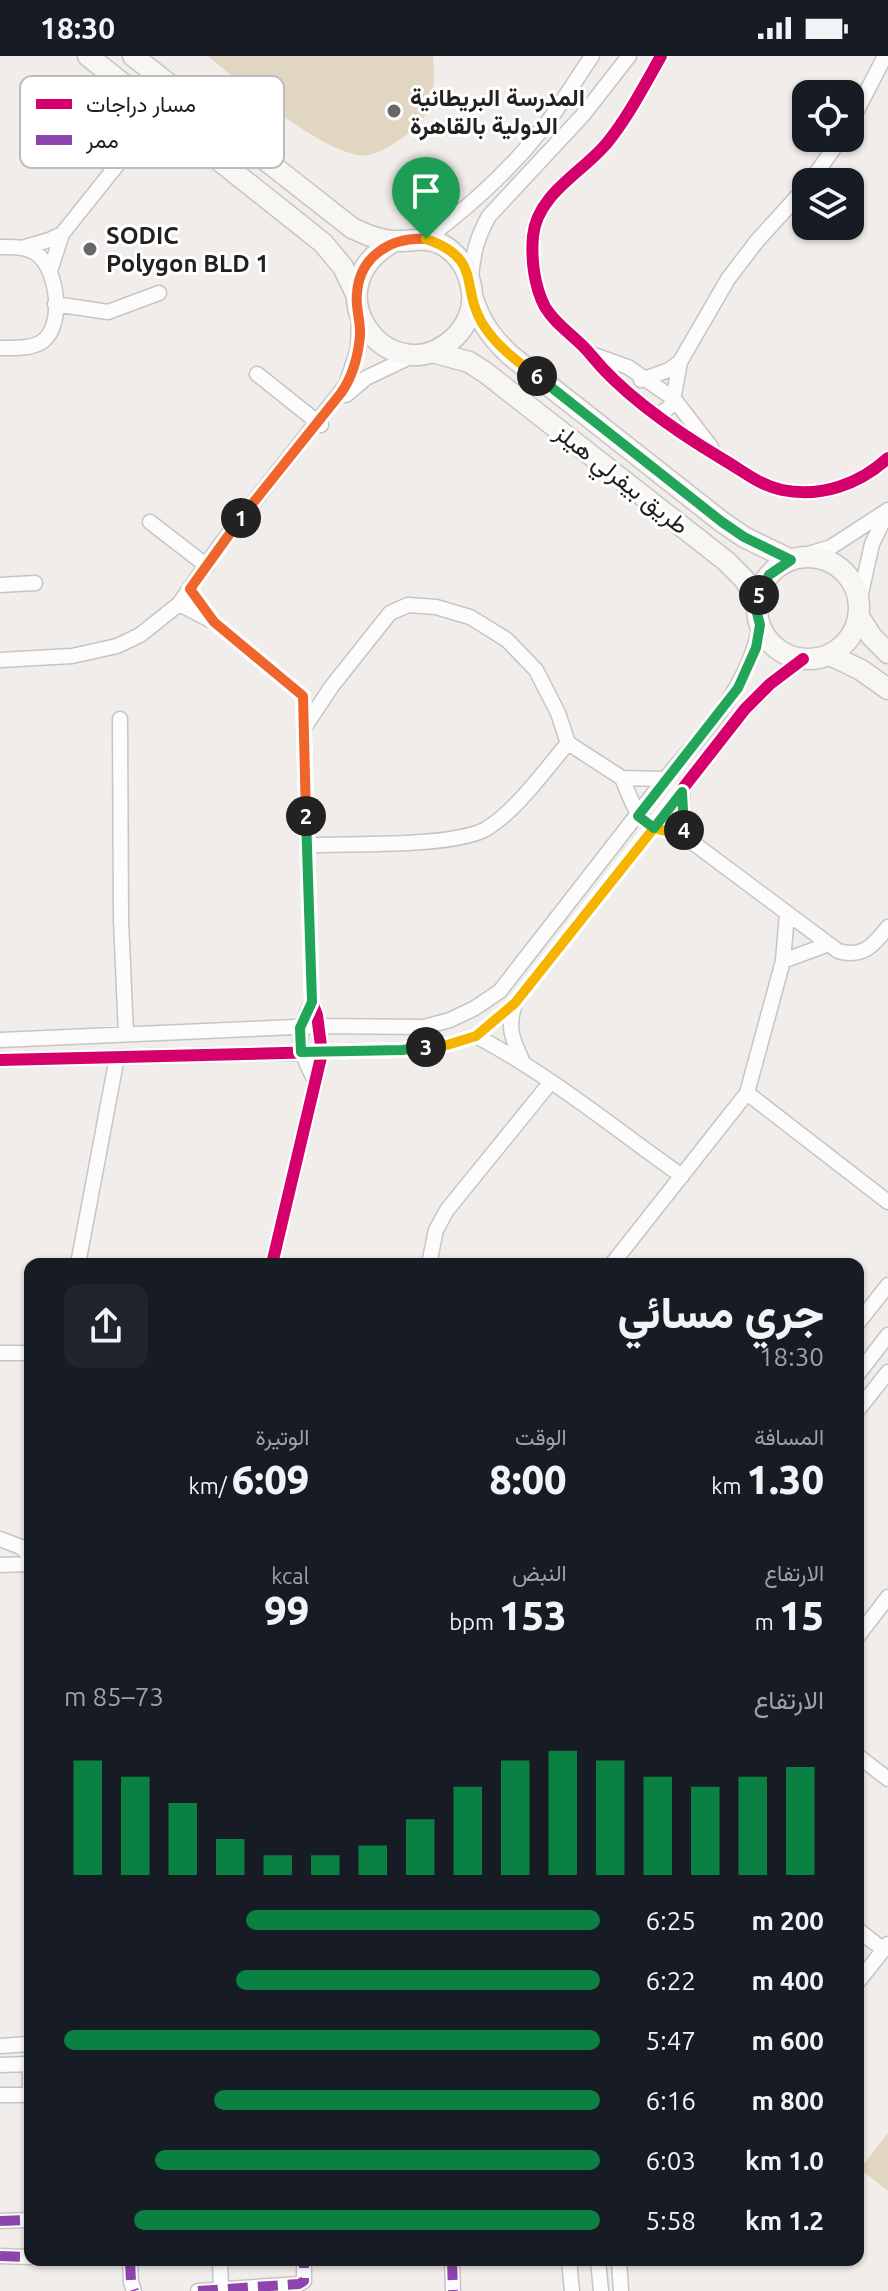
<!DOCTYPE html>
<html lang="ar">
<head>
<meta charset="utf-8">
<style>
  :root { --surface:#171b24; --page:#20242c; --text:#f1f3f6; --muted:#9ea1a6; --accent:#0b8043 }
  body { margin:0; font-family:Ubuntu,Vazirmatn,sans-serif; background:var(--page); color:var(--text); direction:rtl; height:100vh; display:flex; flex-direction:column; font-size:30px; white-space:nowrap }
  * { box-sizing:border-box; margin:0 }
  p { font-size:26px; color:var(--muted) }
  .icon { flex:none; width:44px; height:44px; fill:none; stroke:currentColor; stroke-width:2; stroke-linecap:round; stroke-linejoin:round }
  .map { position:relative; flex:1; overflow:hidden; direction:ltr }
  .side { position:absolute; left:24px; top:1202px; width:840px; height:1008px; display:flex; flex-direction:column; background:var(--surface); border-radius:16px; box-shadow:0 2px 6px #0004; direction:rtl }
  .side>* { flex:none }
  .buttons { position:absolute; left:792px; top:24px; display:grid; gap:16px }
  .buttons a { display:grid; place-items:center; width:72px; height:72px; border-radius:16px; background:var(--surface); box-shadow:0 2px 6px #0004; font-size:40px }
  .pin { position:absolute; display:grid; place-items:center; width:68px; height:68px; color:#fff; margin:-82px -34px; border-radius:50% 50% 50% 0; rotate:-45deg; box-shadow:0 0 8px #0007 }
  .pin .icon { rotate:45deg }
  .km { position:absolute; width:40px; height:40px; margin:-20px; border-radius:50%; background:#222; color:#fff; font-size:22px; line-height:40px; text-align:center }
  .round { display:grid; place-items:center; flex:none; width:84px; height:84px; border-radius:16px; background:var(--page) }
  .head { display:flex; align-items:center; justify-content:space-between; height:136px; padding:0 40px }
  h1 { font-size:44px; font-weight:800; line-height:60px }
  .metrics { display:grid; grid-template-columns:repeat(3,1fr); gap:12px; height:136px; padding:8px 40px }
  .metrics div { display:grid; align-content:center }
  .metrics b { font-size:40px; font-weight:800 }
  .metrics small { font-size:22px; font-weight:400 }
  .metrics p { font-size:22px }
  .chart { height:224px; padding:16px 40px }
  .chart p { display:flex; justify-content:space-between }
  .chart svg { width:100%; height:144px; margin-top:8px; stroke:var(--accent); stroke-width:6 }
  ul { padding:0 40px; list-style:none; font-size:26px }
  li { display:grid; grid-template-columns:128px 96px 1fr; align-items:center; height:60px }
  li i { height:20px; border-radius:10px; background:var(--accent) }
  .status { display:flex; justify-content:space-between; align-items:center; height:56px; padding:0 40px; background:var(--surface); direction:ltr }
  .status svg { height:22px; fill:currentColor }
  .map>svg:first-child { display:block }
  .garden { fill:#e1d6c1 }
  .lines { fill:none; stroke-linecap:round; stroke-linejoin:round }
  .street-casing { stroke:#c7c5c3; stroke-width:17 }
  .secondary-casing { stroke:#c7c5c3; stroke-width:23 }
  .street { stroke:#fdfcfc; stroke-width:14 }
  .secondary { stroke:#f7f6f2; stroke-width:20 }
  .quiet { stroke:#8e44ad; stroke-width:10; stroke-dasharray:20 10; stroke-linecap:butt }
  .cycleway-casing { stroke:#fff; stroke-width:17 }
  .cycleway { stroke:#d6006c; stroke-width:12 }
  .split-1-casing { stroke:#fff; stroke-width:16 }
  .split-2-casing { stroke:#fff; stroke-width:16 }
  .split-3-casing { stroke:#fff; stroke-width:16 }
  .split-4-casing { stroke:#fff; stroke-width:16 }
  .split-5-casing { stroke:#fff; stroke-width:16 }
  .split-6-casing { stroke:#fff; stroke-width:16 }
  .split-7-casing { stroke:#fff; stroke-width:16 }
  .split-1 { stroke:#f0652b; stroke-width:10 }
  .split-2 { stroke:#f0652b; stroke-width:10 }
  .split-3 { stroke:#22a559; stroke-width:10 }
  .split-4 { stroke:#f5b400; stroke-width:10 }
  .split-5 { stroke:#22a559; stroke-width:10 }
  .split-6 { stroke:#22a559; stroke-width:10 }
  .split-7 { stroke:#f5b400; stroke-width:10 }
  .poi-dot { fill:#6a6866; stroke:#fff; stroke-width:3 }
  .labels { text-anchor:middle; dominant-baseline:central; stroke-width:6; stroke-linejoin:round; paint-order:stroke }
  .poi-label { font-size:24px; font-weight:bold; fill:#22211f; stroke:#fff; text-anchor:start }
  .street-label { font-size:24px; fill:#22211f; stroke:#fff }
  .key { fill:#fff; stroke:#bdbcbc; stroke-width:2 }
  .key-label { font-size:22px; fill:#22211f }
</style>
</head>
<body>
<div class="status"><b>18:30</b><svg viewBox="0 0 49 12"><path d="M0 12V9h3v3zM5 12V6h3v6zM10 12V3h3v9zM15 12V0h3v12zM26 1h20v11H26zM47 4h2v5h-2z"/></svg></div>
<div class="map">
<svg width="888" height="2235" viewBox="0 0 888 2235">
  <rect width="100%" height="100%" fill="#f0edea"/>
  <path class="garden" d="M208,0H433C436,27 433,62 408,78C396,86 383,96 369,99C331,106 238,25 208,0Z
    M888,2077V2135L860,2113Z"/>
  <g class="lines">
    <defs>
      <path id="street" d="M661,0C644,30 628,61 607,87C582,117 537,138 533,180C531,203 534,230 545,251C557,271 577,281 591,299C625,341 677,376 724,404C743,415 759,429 782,434C821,442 860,428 888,402
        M850,68L885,0
        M137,84L178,71
        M810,126L841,82
        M426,183C468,152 506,118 539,77C559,53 574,26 592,0
        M0,191C13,191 26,190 37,198C57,213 65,268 43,285C32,293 14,292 0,292
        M22,192L49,184L62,178
        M50,215L62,178L137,84L145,44
        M471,221C473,198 477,181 489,160L583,59L629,0
        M55,248L108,256L159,237
        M591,298L628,311L674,343L711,391
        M257,318L321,369
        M641,324L669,314L680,306
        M346,339L366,322L414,299
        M659,359L672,349L680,306L728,223L757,185L806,131
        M150,466L207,510
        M799,501L831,491L888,454
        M0,529L35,527
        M190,533L214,566L303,640L312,946L317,959L322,997L272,1208
        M859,546L872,488L888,455
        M179,548L214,566
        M0,604L72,600L117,590L140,579L179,548L220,489L346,329L358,293L359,262
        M120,663L121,864L126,978
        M304,672L332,630L390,557L408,549L436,551L470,561L488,572L507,584L536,614L558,657L568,687L622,722L664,723
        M622,722C639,764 639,768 684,780L838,895C863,902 873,890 888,871
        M682,736L684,780
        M307,789C348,788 454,791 486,773C516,755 545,714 568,687
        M783,905L829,888
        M312,946C294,979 299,993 315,1025
        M515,948C507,971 512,983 522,1004
        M476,980C548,1018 614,1072 682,1120
        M0,984L319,970L424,971L450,964L475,952L500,935C552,869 602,803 654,737C696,682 747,640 760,569
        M0,1004L402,994L447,989L476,980L515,947L745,653L770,628L803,603
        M747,1037L888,1146
        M78,1208L117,1001
        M429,1208L436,1174L447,1154L550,1027
        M612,1208L747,1037L783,905L787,857
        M858,1267L888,1229
        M0,1297H30
        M858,1318L888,1279
        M858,1354L888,1316
        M0,1483L21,1491L30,1500
        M0,1509L30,1508
        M858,1580L888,1541
        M858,1700L888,1723
        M858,1874L884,1894
        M858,1926L888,1888
        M0,1990L30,1988
        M0,2009L30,2008
        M30,2016V2035
        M0,2039H30
        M0,2165L30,2164
        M0,2200L30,2201
        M130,2204L131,2226L134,2235
        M220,2204L221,2235
        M452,2204L453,2235
        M569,2204L572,2235
        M598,2204L601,2235
        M619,2204L621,2235
        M198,2235L299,2228L304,2225V2204"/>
      <path id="secondary" d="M88,0L323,187L343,211L356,238
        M133,0L352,172C365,178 378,184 393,185C410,186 423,180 441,188C460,198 470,217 472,237C474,254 466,270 455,281C392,342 306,233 395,185
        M249,92L262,75
        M473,243C481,267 492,282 510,299L722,466L744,481L791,504
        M432,296L469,306L486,317L726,505L744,523L758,544
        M757 552a51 51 0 1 1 102 0a51 51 0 1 1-102 0Z
        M859,561L872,581L888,597
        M830,599L861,614L888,633"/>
    </defs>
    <use href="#street" class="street-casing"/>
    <use href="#secondary" class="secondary-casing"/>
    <use href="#street" class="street"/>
    <use href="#secondary" class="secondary"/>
    <path class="quiet" d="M0,2165L30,2164
      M0,2200L30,2201
      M130,2204L131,2226L134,2235
      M452,2204L453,2235
      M198,2235L299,2228L304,2225V2204"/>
    <defs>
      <path id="cycleway" d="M661,0C644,30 628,61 607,87C582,117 537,138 533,180C531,203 534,230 545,251C557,271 577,281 591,299C625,341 677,376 724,404C743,415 759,429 782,434C821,442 860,428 888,402
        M190,533L214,566L303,640L312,946L317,959L322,997L272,1208
        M0,1004L402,994L447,989L476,980L515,947L745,653L770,628L803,603"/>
    </defs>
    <use href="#cycleway" class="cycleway-casing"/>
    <use href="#cycleway" class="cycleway"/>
  </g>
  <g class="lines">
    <defs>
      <path id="split-1" d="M241,462L341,337C353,320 358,301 360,280C361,265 355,251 357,237C360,199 392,181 426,183"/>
      <path id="split-2" d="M241,462L190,533L214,566L303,640L306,760"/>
      <path id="split-3" d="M306,760L312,946L300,972L301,996L402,994L426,991"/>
      <path id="split-4" d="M426,991L447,989L476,980L515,947L654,772L684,780V774"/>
      <path id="split-5" d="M684,774L682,736L654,772L638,760L738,632L756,592L760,569L757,557L759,539"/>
      <path id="split-6" d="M537,320L722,466L744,481L791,504L769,519L759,539"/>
      <path id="split-7" d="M426,183C483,203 460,229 482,267C496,290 517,305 537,320"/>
    </defs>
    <use href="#split-1" class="split-1-casing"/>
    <use href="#split-2" class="split-2-casing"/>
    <use href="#split-3" class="split-3-casing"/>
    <use href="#split-4" class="split-4-casing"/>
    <use href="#split-5" class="split-5-casing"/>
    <use href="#split-6" class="split-6-casing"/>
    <use href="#split-7" class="split-7-casing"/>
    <use href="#split-1" class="split-1"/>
    <use href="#split-2" class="split-2"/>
    <use href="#split-3" class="split-3"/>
    <use href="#split-4" class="split-4"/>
    <use href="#split-5" class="split-5"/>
    <use href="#split-6" class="split-6"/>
    <use href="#split-7" class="split-7"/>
  </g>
  <g class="poi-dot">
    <circle cx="394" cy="55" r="8"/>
    <circle cx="90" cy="193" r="8"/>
  </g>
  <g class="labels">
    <g class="poi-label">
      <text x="410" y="41">المدرسة البريطانية<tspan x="410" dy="28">الدولية بالقاهرة</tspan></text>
      <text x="106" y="179">SODIC<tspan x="106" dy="28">Polygon BLD 1</tspan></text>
    </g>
    <g class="street-label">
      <text transform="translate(622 423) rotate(38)">طريق بيفرلي هيلز</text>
    </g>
  </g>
  <rect x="20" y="20" width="264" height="92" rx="12" class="key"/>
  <rect x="36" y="43" width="36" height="10" fill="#d6006c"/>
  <rect x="36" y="79" width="36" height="10" fill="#8e44ad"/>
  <g class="key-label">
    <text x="86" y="56">مسار دراجات</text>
    <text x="86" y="92">ممر</text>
  </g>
</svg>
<div class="buttons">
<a><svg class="icon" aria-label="locate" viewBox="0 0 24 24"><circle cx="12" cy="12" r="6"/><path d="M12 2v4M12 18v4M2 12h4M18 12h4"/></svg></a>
<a><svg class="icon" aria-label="layers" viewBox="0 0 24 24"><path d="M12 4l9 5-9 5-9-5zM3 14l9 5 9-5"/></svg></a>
</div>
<div class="pin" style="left:426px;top:183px;background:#1e9e55"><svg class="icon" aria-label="arrive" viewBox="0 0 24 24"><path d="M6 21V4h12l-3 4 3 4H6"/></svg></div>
<b class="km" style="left:241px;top:462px">1</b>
<b class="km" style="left:306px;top:760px">2</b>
<b class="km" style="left:426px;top:991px">3</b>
<b class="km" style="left:684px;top:774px">4</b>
<b class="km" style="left:759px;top:539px">5</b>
<b class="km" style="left:537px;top:320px">6</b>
<section class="side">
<div class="head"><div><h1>جري مسائي</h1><p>18:30</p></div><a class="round"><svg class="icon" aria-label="share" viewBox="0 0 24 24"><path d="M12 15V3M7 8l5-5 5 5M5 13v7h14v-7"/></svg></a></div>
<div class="metrics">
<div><p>المسافة</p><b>1.30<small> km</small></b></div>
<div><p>الوقت</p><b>8:00</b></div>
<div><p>الوتيرة</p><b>6:09<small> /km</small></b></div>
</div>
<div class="metrics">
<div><p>الارتفاع</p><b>15<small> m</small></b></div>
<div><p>النبض</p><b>153<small> bpm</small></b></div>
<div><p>kcal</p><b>99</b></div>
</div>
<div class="chart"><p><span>الارتفاع</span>73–85 m</p>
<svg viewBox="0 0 160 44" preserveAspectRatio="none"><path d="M5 44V9M15 44V14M25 44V22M35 44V33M45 44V38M55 44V38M65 44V35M75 44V27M85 44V17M95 44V9M105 44V6M115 44V9M125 44V14M135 44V17M145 44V14M155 44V11"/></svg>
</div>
<ul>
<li><b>200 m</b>6:25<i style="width:66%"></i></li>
<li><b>400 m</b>6:22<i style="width:68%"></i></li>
<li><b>600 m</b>5:47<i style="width:100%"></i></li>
<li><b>800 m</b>6:16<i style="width:72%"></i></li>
<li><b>1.0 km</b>6:03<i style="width:83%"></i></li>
<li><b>1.2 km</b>5:58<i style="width:87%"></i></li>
</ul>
</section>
</div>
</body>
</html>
